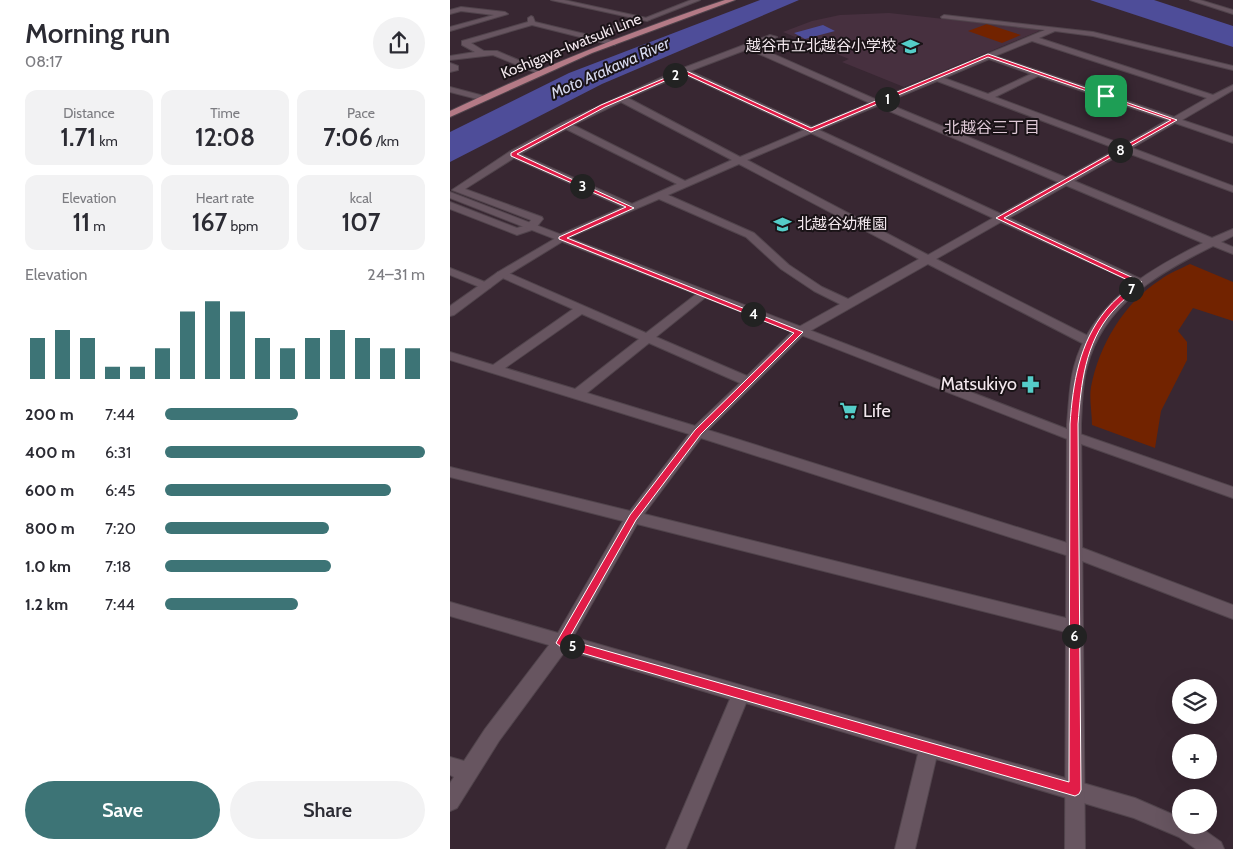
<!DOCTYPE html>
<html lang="en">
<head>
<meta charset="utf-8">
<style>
  :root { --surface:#fff; --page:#f2f2f3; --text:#2b2b33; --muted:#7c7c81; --accent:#3d7476 }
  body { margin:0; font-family:Cabin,"Noto Sans JP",sans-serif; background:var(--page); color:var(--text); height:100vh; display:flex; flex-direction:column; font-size:19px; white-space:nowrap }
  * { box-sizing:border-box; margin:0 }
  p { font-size:16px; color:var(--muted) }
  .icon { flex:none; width:28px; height:28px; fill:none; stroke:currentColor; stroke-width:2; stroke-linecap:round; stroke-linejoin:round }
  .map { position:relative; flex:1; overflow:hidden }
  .drawer { display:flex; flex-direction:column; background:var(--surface); width:450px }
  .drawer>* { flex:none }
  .buttons { position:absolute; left:722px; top:679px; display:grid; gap:10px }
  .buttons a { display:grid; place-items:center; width:45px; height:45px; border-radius:50%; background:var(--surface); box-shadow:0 5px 20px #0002; font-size:25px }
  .pin { position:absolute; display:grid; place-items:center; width:42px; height:42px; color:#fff; margin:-21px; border-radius:10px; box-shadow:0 2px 8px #0006 }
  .km { position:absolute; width:25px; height:25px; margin:-12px; border-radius:50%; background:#222; color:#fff; font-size:14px; line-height:25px; text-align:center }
  .round { display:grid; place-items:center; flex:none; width:52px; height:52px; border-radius:26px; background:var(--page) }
  .headline { display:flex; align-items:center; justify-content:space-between; height:85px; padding:0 25px }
  h1 { font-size:28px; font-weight:600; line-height:38px }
  .metrics { display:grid; grid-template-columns:repeat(3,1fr); gap:8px; height:85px; padding:5px 25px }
  .metrics div { display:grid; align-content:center; border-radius:12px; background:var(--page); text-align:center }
  .metrics b { font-size:25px; font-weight:600 }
  .metrics small { font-size:14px; font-weight:400 }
  .metrics p { font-size:14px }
  .chart { height:140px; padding:10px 25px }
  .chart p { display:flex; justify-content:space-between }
  .chart svg { width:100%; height:90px; margin-top:5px; stroke:var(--accent); stroke-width:6 }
  .button { display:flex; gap:10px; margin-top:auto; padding:10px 25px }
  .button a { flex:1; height:58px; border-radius:30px; background:var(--accent); color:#fff; font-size:20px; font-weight:600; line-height:58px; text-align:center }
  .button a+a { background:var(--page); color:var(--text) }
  ul { padding:0 25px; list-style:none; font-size:16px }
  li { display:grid; grid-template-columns:80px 60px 1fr; align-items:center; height:38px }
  li i { height:12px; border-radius:6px; background:var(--accent) }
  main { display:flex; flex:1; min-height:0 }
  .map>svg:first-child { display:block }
  .built { fill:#47303f }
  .green { fill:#722300 }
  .water { fill:#4e4d99 }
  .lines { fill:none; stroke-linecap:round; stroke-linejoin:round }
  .minor-casing { stroke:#51444c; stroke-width:2 }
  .tertiary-casing { stroke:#51444c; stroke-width:2 }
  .secondary-casing { stroke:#51444c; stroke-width:2 }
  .primary-casing { stroke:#51444c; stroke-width:2 }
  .minor { fill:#675560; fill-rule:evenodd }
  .tertiary { fill:#675560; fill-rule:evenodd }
  .secondary { fill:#675560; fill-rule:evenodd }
  .primary { fill:#b47a86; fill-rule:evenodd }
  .route { fill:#e11d48; stroke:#fff; fill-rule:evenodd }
  .labels { text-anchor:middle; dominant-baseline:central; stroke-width:4; stroke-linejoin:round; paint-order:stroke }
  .far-street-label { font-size:15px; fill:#f3e8ee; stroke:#1a1317 }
  .far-poi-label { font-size:15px; fill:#f3e8ee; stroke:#1a1317; text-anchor:end }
  .far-water-label { font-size:16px; font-style:italic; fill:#d6d9ee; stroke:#1a1317 }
  .far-neighbourhood-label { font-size:16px; fill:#ddc8d5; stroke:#1a1317 }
  .poi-label { font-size:18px; fill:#f3e8ee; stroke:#1a1317; text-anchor:end }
</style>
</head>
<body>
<main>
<section class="drawer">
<div class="headline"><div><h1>Morning run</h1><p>08:17</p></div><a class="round"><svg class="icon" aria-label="share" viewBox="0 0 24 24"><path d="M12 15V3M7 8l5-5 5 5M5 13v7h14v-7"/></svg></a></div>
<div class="metrics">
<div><p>Distance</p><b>1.71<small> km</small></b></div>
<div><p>Time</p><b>12:08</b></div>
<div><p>Pace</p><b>7:06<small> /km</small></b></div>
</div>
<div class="metrics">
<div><p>Elevation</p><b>11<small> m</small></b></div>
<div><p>Heart rate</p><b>167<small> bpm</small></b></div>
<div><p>kcal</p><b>107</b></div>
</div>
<div class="chart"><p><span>Elevation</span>24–31 m</p>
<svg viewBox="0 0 160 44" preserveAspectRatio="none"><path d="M5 44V24M15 44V20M25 44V24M35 44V38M45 44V38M55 44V29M65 44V11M75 44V6M85 44V11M95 44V24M105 44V29M115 44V24M125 44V20M135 44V24M145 44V29M155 44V29"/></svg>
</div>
<ul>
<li><b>200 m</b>7:44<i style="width:51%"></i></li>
<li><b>400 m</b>6:31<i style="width:100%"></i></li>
<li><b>600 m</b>6:45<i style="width:87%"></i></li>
<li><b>800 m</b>7:20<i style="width:63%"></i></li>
<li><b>1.0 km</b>7:18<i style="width:64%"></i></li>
<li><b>1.2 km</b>7:44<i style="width:51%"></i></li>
</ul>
<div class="button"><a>Save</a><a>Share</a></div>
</section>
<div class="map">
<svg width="783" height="849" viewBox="0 0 783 849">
  <rect width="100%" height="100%" fill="#382732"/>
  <path class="built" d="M439,13L586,29L589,31L454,87L392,62L399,59L333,32L362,21L390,15Z"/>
  <path class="green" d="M537,24L571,35L552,43L518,31Z
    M740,264L783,282V321L743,308L728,331L737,342V360L711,411L705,448L642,425C642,413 639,398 641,387C649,345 674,303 710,280C719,273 730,269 740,264Z"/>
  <path class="water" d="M310,0H349L152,84L0,162V132L119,73Z
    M640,0H704L783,26V47Z
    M373,25L385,31L355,39L344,33Z"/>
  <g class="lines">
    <defs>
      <path id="minor" d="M241,0H250L199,20L193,19Z
        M740,0H750L783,10V14Z
        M11,7L55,12L58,14L0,31V27L44,15L11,11L0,14V10Z
        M494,15L643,32L783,66V70L643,36L605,31L589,38L763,95L783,85V90L732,120L783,137V143L725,123L682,148L783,186V192L675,152L559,218L693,280L695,282L689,285L551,222L486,259L644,339L646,342L644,345H636L478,264L353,335L258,430L630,547L783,605V619L619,556L251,438L194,514L624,620L630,622L633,627L630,632L624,634L187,524L123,637L685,798L731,818V825H747L771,842L774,849H746L729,837L684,818L486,759L465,849H445L468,754L296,703L236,849H216L280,699L116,650L49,741L7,808L0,811V783L4,777L0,775V757L14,761L35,729L99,645L0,616V602L108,633L173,521L0,477V467L180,511L239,434L0,360V352L43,365L123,309L48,276L46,274L48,272H56L196,333L249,292H257L259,294L257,296L206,337L297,376L345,329L390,304L364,291L331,269L296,237L209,199L111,241L106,238L107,236L173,207L64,158L15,189L92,217L93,219L85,229L67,235L0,209V202L67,228L77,225L81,220L2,190L59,152L112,123L228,70L320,35L327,37L305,46L427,100L595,30L492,18L491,17ZM582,41L757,98L724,117L545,56ZM298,49L420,103L362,127L240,71ZM539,59L581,74L538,94L494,78ZM234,74L354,130L290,157L178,98ZM588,76L717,120L674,145L545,97ZM487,81L667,149L551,214L369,130ZM171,102L282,160L235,181L123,125ZM116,129L227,184L182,204L70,154ZM361,133L543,218L478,255L297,160ZM289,164L469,259L398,299L372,287L339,265L304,233L218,195ZM132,314L189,339L125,389L55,368ZM199,343L290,383L245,426L137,393Z
        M81,16L83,17L85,22L143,36L185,16L190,17L151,38L165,41V45H162L82,25L21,43L34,51H47L92,70L93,72L89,74L43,55L0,60V56L25,52L12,45V41L78,22V18Z
        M0,63L8,66V70L0,72Z
        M0,87L34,96L35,98L31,100L0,92Z
        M0,268L40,284L42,286L40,288H32L0,275Z"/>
      <path id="tertiary" d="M101,0H114L201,19L197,21Z
        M425,101H431L762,238L783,229V236L771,242L783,247V254L763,246C709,273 653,304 637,367C632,385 632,405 631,424L635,849H615L617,424C619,405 619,385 624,367C641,303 698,270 753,243L425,105Z
        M111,235L116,238L115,240L56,276L4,315L0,316V306L48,272Z"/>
      <path id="secondary" d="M0,192L630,434L783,487V498L620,440L0,198Z"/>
      <path id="primary" d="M275,0H285L142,53L0,117V111C90,68 181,31 275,0Z"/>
    </defs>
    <use href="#minor" class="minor-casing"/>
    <use href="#tertiary" class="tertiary-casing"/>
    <use href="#secondary" class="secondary-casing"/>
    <use href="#primary" class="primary-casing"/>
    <use href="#minor" class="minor"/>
    <use href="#tertiary" class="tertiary"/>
    <use href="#secondary" class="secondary"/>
    <use href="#primary" class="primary"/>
  </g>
  <path class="route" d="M538,54L727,120L554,218L692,282C683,293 671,301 662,312C635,343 631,384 628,424L631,790L629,794L625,796L111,647L106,643L180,515L245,430L344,333L109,239V237L176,207L61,156V153L151,105L234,70L361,128ZM538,57L721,120L546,218L684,283C675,292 664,300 656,310C629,343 623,383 620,424L619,782L118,640L186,520L251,434L353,332L117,238L184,208L67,154L155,107L233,73L361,132Z"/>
  <defs>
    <symbol id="school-bare" viewBox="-9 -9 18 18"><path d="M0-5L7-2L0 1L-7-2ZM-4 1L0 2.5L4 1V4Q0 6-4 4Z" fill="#54cdc8" stroke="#1a1317" stroke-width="2.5" paint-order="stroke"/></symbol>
    <symbol id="pharmacy-bare" viewBox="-9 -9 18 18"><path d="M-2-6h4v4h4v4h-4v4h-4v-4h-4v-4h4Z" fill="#54cdc8" stroke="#1a1317" stroke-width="2.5" paint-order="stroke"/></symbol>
    <symbol id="supermarket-bare" viewBox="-9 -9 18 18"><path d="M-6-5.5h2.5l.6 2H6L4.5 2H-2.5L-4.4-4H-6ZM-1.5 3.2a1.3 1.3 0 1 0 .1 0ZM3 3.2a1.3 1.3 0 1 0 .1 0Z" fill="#54cdc8" stroke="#1a1317" stroke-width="2.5" paint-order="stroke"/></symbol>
  </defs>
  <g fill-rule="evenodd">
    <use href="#school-bare" x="448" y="34" width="25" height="25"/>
    <use href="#school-bare" x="320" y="212" width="25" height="25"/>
    <use href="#pharmacy-bare" x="568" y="372" width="25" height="25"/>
    <use href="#supermarket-bare" x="386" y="398" width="25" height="25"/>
  </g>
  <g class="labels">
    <g class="far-street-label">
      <text transform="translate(121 46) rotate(-22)">Koshigaya-Iwatsuki Line</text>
    </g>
    <g class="far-poi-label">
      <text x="446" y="46">越谷市立北越谷小学校</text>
      <text x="347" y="224" text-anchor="start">北越谷幼稚園</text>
    </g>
    <g class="far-water-label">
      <text transform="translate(160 68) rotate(-24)">Moto Arakawa River</text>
    </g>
    <g class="far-neighbourhood-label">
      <text x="542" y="127">北越谷三丁目</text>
    </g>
    <g class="poi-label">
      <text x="567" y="384">Matsukiyo</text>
      <text x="413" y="411" text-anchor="start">Life</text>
    </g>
  </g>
</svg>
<div class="buttons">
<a><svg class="icon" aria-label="layers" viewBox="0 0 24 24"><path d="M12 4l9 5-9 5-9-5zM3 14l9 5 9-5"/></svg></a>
<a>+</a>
<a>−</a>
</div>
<div class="pin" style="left:656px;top:96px;background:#1e9e55"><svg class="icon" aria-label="arrive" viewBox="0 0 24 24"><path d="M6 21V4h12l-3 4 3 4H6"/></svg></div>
<b class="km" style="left:437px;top:99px">1</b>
<b class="km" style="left:225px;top:75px">2</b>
<b class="km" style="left:132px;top:186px">3</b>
<b class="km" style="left:303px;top:314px">4</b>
<b class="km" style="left:122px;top:646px">5</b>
<b class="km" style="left:624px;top:636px">6</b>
<b class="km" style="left:681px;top:289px">7</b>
<b class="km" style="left:670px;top:150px">8</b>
</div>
</main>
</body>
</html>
